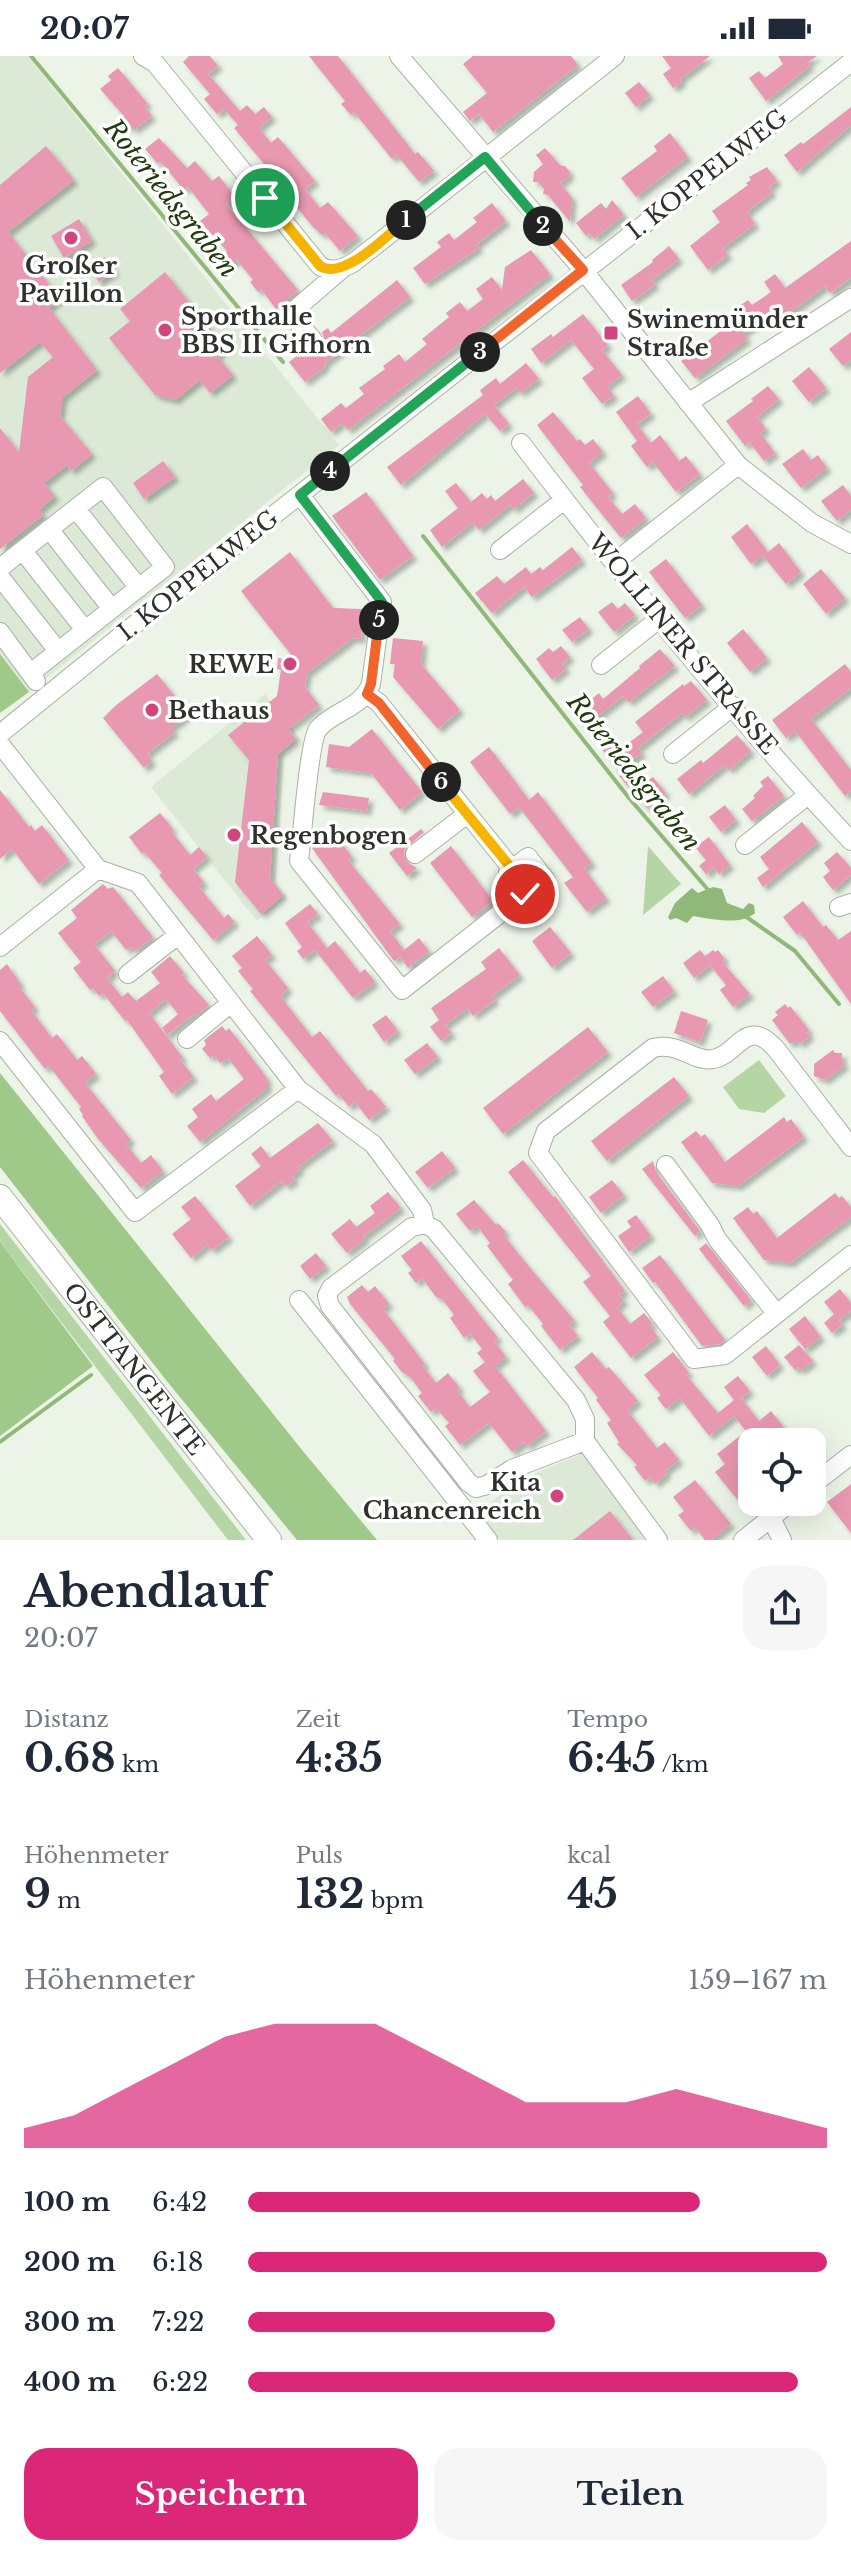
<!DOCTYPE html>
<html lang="de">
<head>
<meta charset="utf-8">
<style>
  :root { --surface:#fff; --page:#f6f6f7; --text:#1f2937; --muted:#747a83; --accent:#db2777 }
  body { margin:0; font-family:"Libre Baskerville",serif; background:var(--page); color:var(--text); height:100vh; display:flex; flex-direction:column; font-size:30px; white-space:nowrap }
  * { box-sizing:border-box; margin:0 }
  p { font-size:26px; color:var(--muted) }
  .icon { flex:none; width:44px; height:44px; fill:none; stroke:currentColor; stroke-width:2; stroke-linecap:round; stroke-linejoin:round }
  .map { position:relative; height:1484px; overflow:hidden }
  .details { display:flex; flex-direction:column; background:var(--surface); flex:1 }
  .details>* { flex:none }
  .buttons { position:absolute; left:738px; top:1372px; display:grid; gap:16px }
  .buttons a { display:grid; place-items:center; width:88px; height:88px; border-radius:16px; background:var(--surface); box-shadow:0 8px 32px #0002; font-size:40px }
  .pin { position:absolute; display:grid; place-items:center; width:68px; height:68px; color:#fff; margin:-34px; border:4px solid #fff; border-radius:50%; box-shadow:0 2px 8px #0007 }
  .km { position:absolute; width:40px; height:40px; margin:-20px; border-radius:50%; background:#222; color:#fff; font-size:22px; line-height:40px; text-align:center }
  .round { display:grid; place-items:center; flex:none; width:84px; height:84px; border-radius:24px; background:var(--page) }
  .head { display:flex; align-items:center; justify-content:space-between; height:136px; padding:0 24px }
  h1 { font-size:44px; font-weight:800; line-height:60px }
  .figures { display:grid; grid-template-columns:repeat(3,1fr); gap:12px; height:136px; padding:8px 24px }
  .figures div { display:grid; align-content:center }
  .figures b { font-size:40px; font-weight:800 }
  .figures small { font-size:22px; font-weight:400 }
  .figures p { font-size:22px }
  .chart { height:224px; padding:16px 24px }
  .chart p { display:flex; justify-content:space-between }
  .chart svg { width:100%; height:144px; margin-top:8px; fill:var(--accent); opacity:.7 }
  .action { display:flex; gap:16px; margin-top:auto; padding:16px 24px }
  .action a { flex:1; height:92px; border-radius:24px; background:var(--accent); color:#fff; font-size:32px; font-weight:800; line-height:92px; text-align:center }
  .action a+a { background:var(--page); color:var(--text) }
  ul { padding:0 24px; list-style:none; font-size:26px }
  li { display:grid; grid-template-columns:128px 96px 1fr; align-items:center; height:60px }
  li i { height:20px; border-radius:10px; background:var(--accent) }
  .status { display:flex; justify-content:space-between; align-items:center; height:56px; padding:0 40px; background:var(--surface); direction:ltr }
  .status svg { height:22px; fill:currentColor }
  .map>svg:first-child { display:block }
  .built { fill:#dce9d6 }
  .green { fill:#b6d5a5 }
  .forest { fill:#9fc988 }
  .water { fill:#90b979 }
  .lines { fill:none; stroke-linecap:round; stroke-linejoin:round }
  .stream { stroke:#90b979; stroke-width:4 }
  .building { fill:#e898b1; filter:url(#shadow) }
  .minor-casing { stroke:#a9b1a5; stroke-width:20 }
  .major-casing { stroke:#a9b1a5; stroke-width:26 }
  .minor { stroke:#fff; stroke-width:18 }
  .major { stroke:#fff; stroke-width:24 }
  .split-1-casing { stroke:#fff; stroke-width:16 }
  .split-2-casing { stroke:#fff; stroke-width:16 }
  .split-3-casing { stroke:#fff; stroke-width:16 }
  .split-4-casing { stroke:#fff; stroke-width:16 }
  .split-5-casing { stroke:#fff; stroke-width:16 }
  .split-6-casing { stroke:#fff; stroke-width:16 }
  .split-7-casing { stroke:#fff; stroke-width:16 }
  .split-1 { stroke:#f5b400; stroke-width:10 }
  .split-2 { stroke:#22a559; stroke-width:10 }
  .split-3 { stroke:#f0652b; stroke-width:10 }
  .split-4 { stroke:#22a559; stroke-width:10 }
  .split-5 { stroke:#22a559; stroke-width:10 }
  .split-6 { stroke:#f0652b; stroke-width:10 }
  .split-7 { stroke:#f5b400; stroke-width:10 }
  .poi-dot { fill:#d0457c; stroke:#fff; stroke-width:3 }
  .labels { text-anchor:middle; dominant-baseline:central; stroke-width:7; stroke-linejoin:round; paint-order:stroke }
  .street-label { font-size:24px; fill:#2e312c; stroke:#fff }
  .poi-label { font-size:24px; font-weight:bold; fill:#2e312c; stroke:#fff; text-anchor:start }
  .water-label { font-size:26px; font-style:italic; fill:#203a0c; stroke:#fff }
</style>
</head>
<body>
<div class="status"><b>20:07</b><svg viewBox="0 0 49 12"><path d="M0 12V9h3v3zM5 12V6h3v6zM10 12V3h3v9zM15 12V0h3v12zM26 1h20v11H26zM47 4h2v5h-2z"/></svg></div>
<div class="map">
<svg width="851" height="1484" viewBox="0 0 851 1484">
  <defs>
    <filter id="shadow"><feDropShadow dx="4.5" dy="4.5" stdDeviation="2" flood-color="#0004"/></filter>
  </defs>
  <rect width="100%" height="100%" fill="#ebf4e7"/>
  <path class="built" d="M0,0H28L339,389L29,636L0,598Z
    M265,638L301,683L284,698L276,826L287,841L257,865L151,731Z
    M583,1397L651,1484H500L478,1456L519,1424Z"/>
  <path class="green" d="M648,790L681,828L643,859Z
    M759,1004L786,1040L764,1057L739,1053L723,1031Z
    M0,1168L246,1484H228L0,1186Z"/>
  <path class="forest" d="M0,598L29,636L0,657Z
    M0,1017L302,1394L377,1484H297L166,1324L0,1111Z
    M0,1186L93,1310L0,1380Z"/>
  <path class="water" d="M713,831L722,833L727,847L743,853L749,847L754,849L755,857C740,870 712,863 693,860L687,867L676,862L670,864L668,861L675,847L692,832L698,837Z"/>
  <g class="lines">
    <path class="stream" d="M31,0L283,306
      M423,480L629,742L710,836
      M745,860L795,895L839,948
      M0,1386L91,1319"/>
  </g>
  <path class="building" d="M189,0H210L218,10L208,18L240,55L247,49L255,58L264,51L272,61L259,72L271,87L278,81L315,125L305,133L320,152L328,146L358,180L340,195L325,177L322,179L313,171L291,144L288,146L270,123L274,120L234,72L238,69L224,53L217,58L204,43L210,38L183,6Z
    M309,0H338L415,98L418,96L434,115L419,126L397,99L392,103L354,56L351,59L341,48L345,45Z
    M473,0H571L578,9L493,76L479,58L470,65L463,56L487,37L463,8Z
    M662,0H710L680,23L682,26L673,32L663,18L671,12Z
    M778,0H817L807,7L810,10L766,45L749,22L759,15L765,22L783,8Z
    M118,12L148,48L144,50L152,60L134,74L131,69L128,72L123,67L120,63L124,60L100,33L111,24L108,20Z
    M639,26L650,39L636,51L625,37Z
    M851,51V69L797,116L784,99L801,86L803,88Z
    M670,77L688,101L636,141L621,122L657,95L654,90Z
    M159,82L187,112L195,105L212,125L219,120L235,141L226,148L298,234L287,243L278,256L261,233L258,236L250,226L253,224L237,204L230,209L222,199L227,195L200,165L209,158L188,131L184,134L160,105L157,107L145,93Z
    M46,90L74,124L8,176L60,242L49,252L97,314L63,341L60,360L92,398L71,415L67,409L44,427L55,440L39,454L43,459L0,493V372L19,396L28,321L53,301L40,286L0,317V129Z
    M545,92L561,110H565L569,115V121L560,127L572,142L570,166L548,139L543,138L544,133L538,126H533L534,116L543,108L536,99Z
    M767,111L777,125L769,131L772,136L747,156L755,168L723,192L728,199L708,214L690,190L720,166L712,155L748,129L746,127L751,124L749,121Z
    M612,144L624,159L594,183L590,177L586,180L576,167L601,147L606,153Z
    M492,147L506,165L476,189L479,192L425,228L413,212L441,191L437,186L449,177L454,184L477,166L473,162Z
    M79,163L92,185L64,202L51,180Z
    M851,185V222L830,237L825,230L788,258L790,260L782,266L773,255L743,277L747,283L695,322L681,305L743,258L738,251L748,244L752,249L771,236L764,226L775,218L785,232Z
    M669,190L679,203L652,224L655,229L632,245L621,229L653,206L652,204Z
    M531,194L550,218L348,374L342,367L331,376L321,363L341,347L346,352L364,338L359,332L385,313L383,310L399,298L405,306L427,288L422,283L449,261L446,257L460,246L467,255L483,243L476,233L492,221L502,234L505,211Z
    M105,201L115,215L99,226L90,212Z
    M165,216L226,292L217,300L233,319L210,337L200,324L175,344L155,339L109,282L130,265L120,253Z
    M397,224L410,241L324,308L326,310L305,326L289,306L306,293L315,296L320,293L325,287L322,276L328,272L331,277Z
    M583,258L608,289L602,294L622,319L607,330L614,340L602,348L582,322L594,313L571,284L541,307L531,293L551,278L553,281Z
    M851,276V304L843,310L829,293Z
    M526,307L539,323L520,337L516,332L494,349L509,368L500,375L485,358L401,429L387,411L483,339L480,334L496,322L500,328Z
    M809,311L826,332L809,346L792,325Z
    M768,330L779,343L757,361L766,373L760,377L775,397L764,405L749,386L745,390L726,365L753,345L751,343Z
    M638,340L651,358L637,368L651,387L660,379L679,405L686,400L700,418L676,436L653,406L647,411L631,390L637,385L616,356Z
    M553,356L577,385L580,383L585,389L593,383L603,396L589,407L613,437L608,441L622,458L635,448L646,462L621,482L580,431L583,429L537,369Z
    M803,393L811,404L818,399L827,412L801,432L782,408Z
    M163,405L175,421L144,443L133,427Z
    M523,423L534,437L514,453L510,449L479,474L473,466L442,491L430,474L458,452L445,435L456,427L471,446L482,437L487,443L491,439L495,445Z
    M843,429L851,440V454L837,465L821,445Z
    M366,436L413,500L380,524L332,460Z
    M747,468L768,496L751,508L731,481Z
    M779,487L801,516L786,528L763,500Z
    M572,491L582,504L532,541L524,531L492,557L475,537L497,520L504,528L526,511L531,518L540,511L543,514Z
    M290,496L333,552L363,553L361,583L353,582L307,617L305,631L319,649L288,673L296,683L278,698L270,823L283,839L261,858L235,826L249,704L228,679L277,640L281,614L277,613L278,602L296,605L241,535Z
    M666,503L702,549L685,562L649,516Z
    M821,513L845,542L826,558L803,528Z
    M612,546L618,553L625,547L635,559L614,576L598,556Z
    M580,561L589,573L572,586L562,574Z
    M743,573L767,602L750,616L727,587Z
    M393,582L423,585L421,608L460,654L438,673L393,621L395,608H390Z
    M561,590L570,601L562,608L566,613L552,624L536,603L549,592L553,596Z
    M660,593L675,610L629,646L623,640L585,670L574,657L599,637L603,643L640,612L639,610Z
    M845,608L851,616V632L811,663L851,714V735L845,740L795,675L786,682L772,664Z
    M157,618L189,658L171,672L175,676L147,698L152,705L144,712L103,662L115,650Z
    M691,625L707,644L685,661L682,657L638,692L642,697L628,707L644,727L653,721L666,737L647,752L619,720L621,718L601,692L614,682L622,692L643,676L635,666L683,628L684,630Z
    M372,673L422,736L400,754L371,717L326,711L329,688L349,691Z
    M737,679L751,695L729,714L725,709L689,738L677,723L701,704L703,707Z
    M489,691L529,744L538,736L592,807L584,812L606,842L587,856L564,827L573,821L519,751L510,758L470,706Z
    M768,720L784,740L752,765L742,753L755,742L753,740L763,730L760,726Z
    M0,734L29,771L31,769L35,775L42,769L69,804L39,828L12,793L0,803Z
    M323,736L369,742L367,755L319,749Z
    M725,749L736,764L721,776L709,761Z
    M160,757L173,773L171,775L190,799L199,791L207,801L193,813L204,826L199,831L224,862L228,858L235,866L213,884L159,819L162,817L144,796L142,798L129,781Z
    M802,766L818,786L763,831L757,822L769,813L760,801Z
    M421,773L424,776L404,794L405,805L417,812L407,820L389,797Z
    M333,776L352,801L348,804L400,868L390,875L404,894L419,882L429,895L408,912L400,901L394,905L383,890L312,792Z
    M709,781L730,809L719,818L714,811L706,818L699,810L706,804L695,791Z
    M451,790L493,845L472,861L430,807Z
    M837,796L851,812V819L833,834L823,821L830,815L824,807Z
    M103,828L108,833L113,831L153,881L135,895L131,891L126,894L111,875L94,888L115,915L107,922L122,941L128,936L136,945L160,927L151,916L170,900L184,917L182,919L209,949L196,960L194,958L167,979L162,972L178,958L166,943L149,957L183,1002L180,1004L194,1021L172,1038L159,1020L164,1016L127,964L125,965L103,937L99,940L93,932L90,934L73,912L81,906L58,877L77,862L71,854Z
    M803,845L823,871L826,869L838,884L851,875V948L800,876L797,879L783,861Z
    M310,848L318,858L307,866L327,892L335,885L360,917L365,913L375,926L353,942L315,894L303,903L297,895L302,891L285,867Z
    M550,871L571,897L552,912L532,885Z
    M257,880L272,899L265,904L288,932L281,941L312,981L320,975L368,1035L371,1033L386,1051L369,1064L355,1046L349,1051L339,1038L336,1040L250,935L253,933L238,915L242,912L232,900Z
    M499,892L520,919L492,940L495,944L473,960L468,952L445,969L452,977L441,985L430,971L439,964L431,952L486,913L481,906Z
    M700,894L705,900L713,894L715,896L718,894L725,903L722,905L724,908L750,938L733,951L720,934L726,929L710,909L694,922L683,907Z
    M7,908L20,927V932L35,951L31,954L52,982L57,978L77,1004L82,1000L96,1018L85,1027L131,1084L126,1088L141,1107L151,1099L163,1115L141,1132L98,1083L82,1060L83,1059L79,1053L81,1051L49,1010L45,1013L0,955V914Z
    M663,920L674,935L653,951L641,936Z
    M785,948L788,952L790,950L809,974L807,976L810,980L800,988L796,984L790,988L772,964L778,959L775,956Z
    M681,955L708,964L700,986L674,977Z
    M386,959L398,975L384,986L372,969Z
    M222,970L226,975L229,972L267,1022V1032L200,1086L187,1070L198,1061L192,1053L211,1038L216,1045L244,1023L228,1002L220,1007L214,999L210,1002L202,993L206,989L204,984Z
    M588,971L608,996L503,1078L483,1052Z
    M427,987L438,1001L415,1018L404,1004Z
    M833,994L835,997H842V1005L845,1009L825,1024L814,1020V1008Z
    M674,1021L689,1040L607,1105L591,1085Z
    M784,1061L787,1066L791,1063L804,1081L738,1130L712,1127L681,1086L696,1075L701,1081L705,1078L725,1106Z
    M318,1067L333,1085L298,1111L300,1114L292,1120L295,1124L286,1130L282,1125L250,1150L235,1130L261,1110L251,1098L261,1090L270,1102Z
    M442,1095L455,1112L428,1132L415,1116Z
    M523,1104L553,1141L555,1140L625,1235L619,1239L624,1245L617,1251L630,1268L644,1257L653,1268L650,1270L658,1281L631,1302L603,1266L610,1260L583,1226L591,1220L508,1116Z
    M653,1105L656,1116L700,1175L695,1180L642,1113Z
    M612,1124L624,1139L601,1157L589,1141Z
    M388,1136L401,1152L363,1181L365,1183L347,1197L331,1178L350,1163L356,1171L375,1157L370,1150Z
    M835,1137L839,1142L842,1140L851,1151V1161L790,1207L764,1204L733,1162L748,1151L753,1158L757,1155L777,1182Z
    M195,1140L229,1181L212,1194L207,1189L191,1202L172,1178L191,1163L181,1151Z
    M474,1144L496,1169L498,1167L506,1176L503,1178L521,1201L574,1264L569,1269L578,1280L560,1294L541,1270L543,1268L536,1259L528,1249L525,1251L508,1228L513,1224L487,1190L490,1187L477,1170L470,1175L456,1158Z
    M636,1159L651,1180L629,1196L618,1180L631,1171L627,1165Z
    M421,1185L498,1282L494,1285L506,1301L495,1310L546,1375L527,1390L524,1386L512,1396L489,1367L460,1389L445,1370L449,1367L436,1352L431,1356L418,1340L422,1337L410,1321L402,1316L393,1305L395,1303L350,1248L347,1241L362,1229L368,1236L375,1230L389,1248L383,1253L425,1308L423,1310L436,1327L448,1317L460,1332L457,1335L470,1351L490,1336L473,1315L485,1306L477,1297L482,1293L470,1277L464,1282L450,1262L454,1259L443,1244L436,1241L422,1222L416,1227L408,1217L412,1214L401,1200Z
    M706,1187L751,1244L744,1250L699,1193Z
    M316,1197L326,1210L310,1223L300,1210Z
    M660,1199L725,1284L720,1288L702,1290L655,1226L653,1227L642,1212Z
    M840,1233L851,1247V1255L839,1264L838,1263L843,1269L832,1277L824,1267L834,1258L824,1246Z
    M805,1260L821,1281L805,1293L789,1273Z
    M799,1289L813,1305L801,1314L798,1311L795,1314L784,1301Z
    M766,1290L780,1309L767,1320L752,1301Z
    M592,1296L606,1313L609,1311L638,1345L627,1354L657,1392L665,1386L679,1404L665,1415L667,1418L655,1428L650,1421L645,1425L634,1411L637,1409L617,1388L619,1386L607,1367L611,1364L596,1344L598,1342L574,1311Z
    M673,1296L689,1317L686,1319L718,1357L734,1344L724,1331L738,1320L750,1335L741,1342L759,1365L771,1355L795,1386H752V1449L746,1454L715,1416L725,1408L717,1398L746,1375L734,1360L709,1380L680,1342L666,1353L657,1342L661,1339L644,1319Z
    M695,1424L731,1468L711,1484H705L695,1471L691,1475L678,1459L684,1455L673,1441Z
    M851,1428V1477L827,1446Z
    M610,1455L633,1484H573Z"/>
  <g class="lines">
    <defs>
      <path id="minor" d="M143,0L155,7L320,210C332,217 342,213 353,207L615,0
        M399,0L583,214L738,409L812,467L851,488
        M313,284L290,258L343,212
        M688,347L851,242
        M521,387C625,523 733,659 851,785
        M300,439L382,546L371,628C362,652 333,655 318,673C309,685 302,783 299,805L402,934L525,838
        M76,453L139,532
        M49,473L112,553
        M500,494L564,444
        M23,495L85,574
        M615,506L738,409
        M0,512L103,431L165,511L32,616
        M0,521L58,595
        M0,576L36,625
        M601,609L659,563
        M367,638L379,647L512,813L508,816L525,838L545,823L528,801L512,813
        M0,678L149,557L851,6
        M0,688L98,813L138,827L298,1033L373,1088L422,1154L425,1168L434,1173L576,1344L585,1363V1385L658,1484
        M673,698L733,650
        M745,789L808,739
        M415,798L467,758
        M839,851L851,847
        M0,891L98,813
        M128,918L178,879
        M187,983L231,947
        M0,985L135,1156L298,1033
        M851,1091L776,993C746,959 738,999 713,1003C695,1007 678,985 653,992L546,1075L538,1097L694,1303L725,1299L851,1199
        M666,1109L710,1169L717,1183L777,1258
        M425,1168L412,1171L331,1232L327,1240L330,1250L468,1426L476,1432L487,1429L512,1413L585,1385
        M299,1244L488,1484
        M812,1429L851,1399
        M771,1462L782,1484
        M743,1484L791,1446"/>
      <g id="major">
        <path id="s1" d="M0,1141L269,1484"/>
      </g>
    </defs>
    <use href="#minor" class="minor-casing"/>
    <use href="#major" class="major-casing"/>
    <use href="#minor" class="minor"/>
    <use href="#major" class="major"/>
  </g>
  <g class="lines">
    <defs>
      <path id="split-1" d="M265,142L320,210C344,225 387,179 406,164"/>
      <path id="split-2" d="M406,164L485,101L543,170"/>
      <path id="split-3" d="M480,296L583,214L543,170"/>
      <path id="split-4" d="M330,415L480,296"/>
      <path id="split-5" d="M330,415L300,439L382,546L379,564"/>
      <path id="split-6" d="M379,564L371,628L367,638L379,647L441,726"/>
      <path id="split-7" d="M441,726L512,813L508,816L525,838"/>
    </defs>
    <use href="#split-1" class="split-1-casing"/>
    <use href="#split-2" class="split-2-casing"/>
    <use href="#split-3" class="split-3-casing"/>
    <use href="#split-4" class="split-4-casing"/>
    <use href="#split-5" class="split-5-casing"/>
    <use href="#split-6" class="split-6-casing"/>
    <use href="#split-7" class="split-7-casing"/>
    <use href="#split-1" class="split-1"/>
    <use href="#split-2" class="split-2"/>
    <use href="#split-3" class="split-3"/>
    <use href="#split-4" class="split-4"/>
    <use href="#split-5" class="split-5"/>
    <use href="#split-6" class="split-6"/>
    <use href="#split-7" class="split-7"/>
  </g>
  <g class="poi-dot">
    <circle cx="71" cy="182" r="8"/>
    <circle cx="165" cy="274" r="8"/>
    <rect x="603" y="269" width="16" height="16" rx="4"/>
    <circle cx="290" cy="608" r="8"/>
    <circle cx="152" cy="654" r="8"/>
    <circle cx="234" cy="779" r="8"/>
    <circle cx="557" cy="1440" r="8"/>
  </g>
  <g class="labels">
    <g class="street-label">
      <text transform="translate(707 118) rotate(-38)">I. KOPPELWEG</text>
      <text transform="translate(198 519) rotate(-38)">I. KOPPELWEG</text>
      <text transform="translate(683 588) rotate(50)">WOLLINER STRASSE</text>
      <text stroke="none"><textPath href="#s1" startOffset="218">OSTTANGENTE</textPath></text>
    </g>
    <g class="poi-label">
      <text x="71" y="209" text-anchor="middle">Großer<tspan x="71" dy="28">Pavillon</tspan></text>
      <text x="181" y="260">Sporthalle<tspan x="181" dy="28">BBS II Gifhorn</tspan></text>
      <text x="627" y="263">Swinemünder<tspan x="627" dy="28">Straße</tspan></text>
      <text x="274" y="608" text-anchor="end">REWE</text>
      <text x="168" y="654">Bethaus</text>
      <text x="250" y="779">Regenbogen</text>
      <text x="541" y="1426" text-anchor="end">Kita<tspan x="541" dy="28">Chancenreich</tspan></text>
    </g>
    <g class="water-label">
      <text transform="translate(171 142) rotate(51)">Roteriedsgraben</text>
      <text transform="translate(634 716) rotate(51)">Roteriedsgraben</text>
    </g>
  </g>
</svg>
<div class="buttons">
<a><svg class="icon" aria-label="locate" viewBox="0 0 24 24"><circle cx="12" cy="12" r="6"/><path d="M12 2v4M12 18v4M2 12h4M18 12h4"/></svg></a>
</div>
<div class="pin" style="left:265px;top:142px;background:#1e9e55"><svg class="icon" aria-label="arrive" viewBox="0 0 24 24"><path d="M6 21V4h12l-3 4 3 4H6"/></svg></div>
<div class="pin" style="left:525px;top:838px;background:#d93025"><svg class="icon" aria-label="check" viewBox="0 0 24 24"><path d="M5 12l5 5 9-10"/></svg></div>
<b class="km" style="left:406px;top:164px">1</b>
<b class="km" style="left:543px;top:170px">2</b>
<b class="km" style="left:480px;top:296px">3</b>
<b class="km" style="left:330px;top:415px">4</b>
<b class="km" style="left:379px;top:564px">5</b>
<b class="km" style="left:441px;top:726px">6</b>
</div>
<section class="details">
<div class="head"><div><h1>Abendlauf</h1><p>20:07</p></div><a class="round"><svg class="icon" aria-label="share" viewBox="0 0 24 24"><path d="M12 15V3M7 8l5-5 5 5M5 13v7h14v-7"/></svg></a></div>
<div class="figures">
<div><p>Distanz</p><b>0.68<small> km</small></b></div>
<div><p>Zeit</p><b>4:35</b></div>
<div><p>Tempo</p><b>6:45<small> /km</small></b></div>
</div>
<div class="figures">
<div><p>Höhenmeter</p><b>9<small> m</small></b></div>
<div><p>Puls</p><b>132<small> bpm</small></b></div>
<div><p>kcal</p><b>45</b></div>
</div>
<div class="chart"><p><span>Höhenmeter</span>159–167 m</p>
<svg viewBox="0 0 160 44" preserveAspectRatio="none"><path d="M0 44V38L10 34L20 26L30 18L40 10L50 6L60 6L70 6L80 14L90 22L100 30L110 30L120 30L130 26L140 30L150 34L160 38V44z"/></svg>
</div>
<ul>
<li><b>100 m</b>6:42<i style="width:78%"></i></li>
<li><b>200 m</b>6:18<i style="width:100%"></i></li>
<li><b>300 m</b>7:22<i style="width:53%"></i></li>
<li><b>400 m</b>6:22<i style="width:95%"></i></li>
</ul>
<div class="action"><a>Speichern</a><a>Teilen</a></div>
</section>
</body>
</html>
